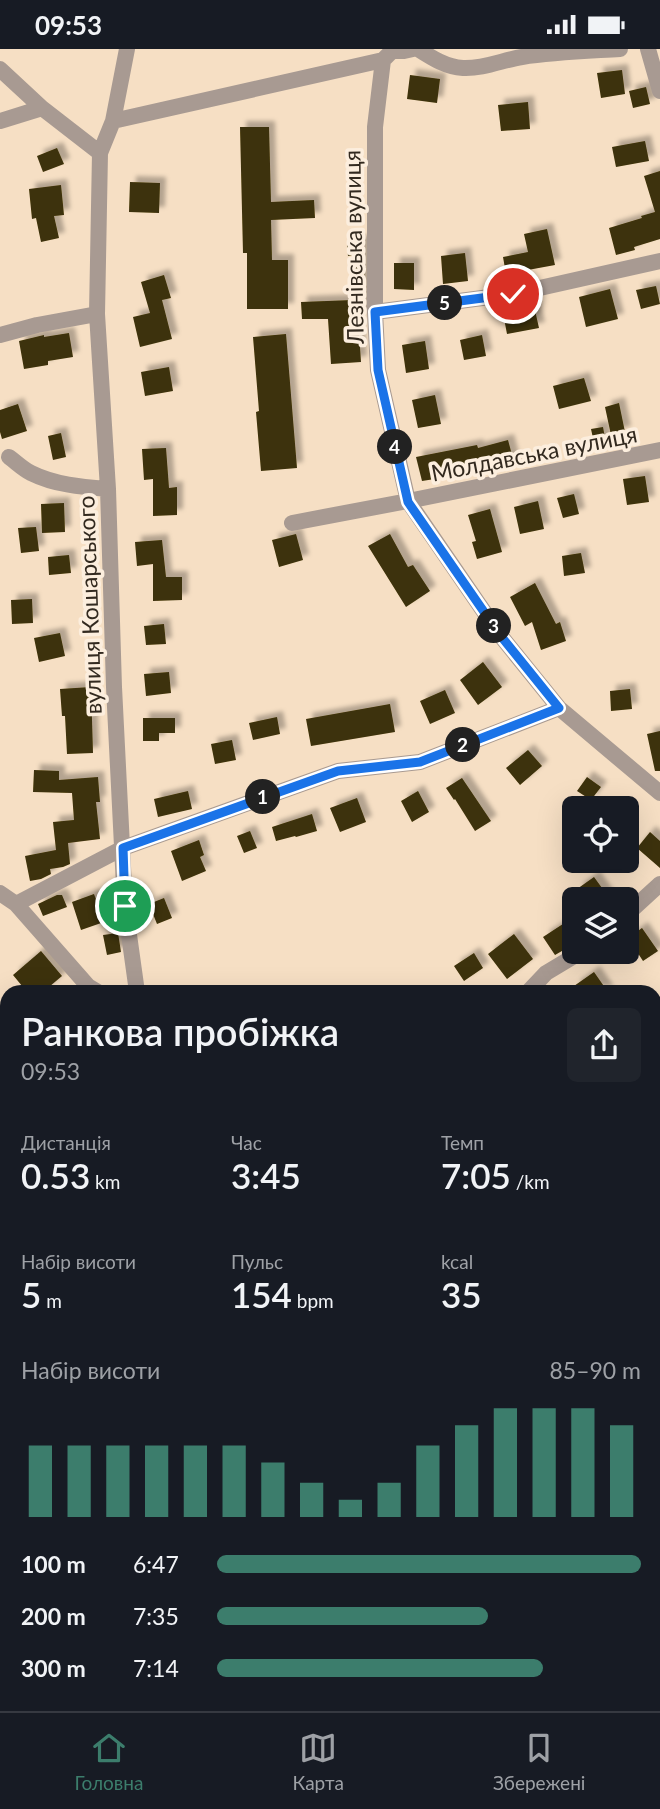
<!DOCTYPE html>
<html lang="uk">
<head>
<meta charset="utf-8">
<style>
  :root { --surface:#171b24; --page:#20242c; --text:#f1f3f6; --muted:#9ea1a6; --line:#363941; --accent:#3c7d6c }
  body { margin:0; font-family:Lato,sans-serif; background:var(--page); color:var(--text); height:100vh; display:flex; flex-direction:column; font-size:26px; white-space:nowrap }
  * { box-sizing:border-box; margin:0 }
  p { font-size:23px; color:var(--muted) }
  .icon { flex:none; width:38px; height:38px; fill:none; stroke:currentColor; stroke-width:2; stroke-linecap:round; stroke-linejoin:round }
  .map { position:relative; flex:1; overflow:hidden }
  .side { position:absolute; left:0px; top:936px; width:662px; height:726px; display:flex; flex-direction:column; background:var(--surface); border-radius:21px 21px 0 0; box-shadow:0 7px 28px #0002 }
  .side>* { flex:none }
  .fabs { position:absolute; left:562px; top:747px; display:grid; gap:14px }
  .fabs a { display:grid; place-items:center; width:77px; height:77px; border-radius:10px; background:var(--surface); box-shadow:0 7px 28px #0002; font-size:35px }
  .pin { position:absolute; display:grid; place-items:center; width:60px; height:60px; color:#fff; margin:-30px; border:4px solid #fff; border-radius:50%; box-shadow:0 2px 7px #0007 }
  .km { position:absolute; width:35px; height:35px; margin:-18px; border-radius:50%; background:#222; color:#fff; font-size:19px; line-height:35px; text-align:center }
  .round { display:grid; place-items:center; flex:none; width:74px; height:74px; border-radius:10px; background:var(--page) }
  .overview { display:flex; align-items:center; justify-content:space-between; height:119px; padding:0 21px }
  h1 { font-size:38px; font-weight:600; line-height:52px }
  .metrics { display:grid; grid-template-columns:repeat(3,1fr); gap:10px; height:119px; padding:7px 21px }
  .metrics div { display:grid; align-content:center }
  .metrics b { font-size:35px; font-weight:600 }
  .metrics small { font-size:19px; font-weight:400 }
  .metrics p { font-size:19px }
  .chart { height:196px; padding:14px 21px }
  .chart p { display:flex; justify-content:space-between }
  .chart svg { width:100%; height:126px; margin-top:7px; stroke:var(--accent); stroke-width:6 }
  ul { padding:0 21px; list-style:none; font-size:23px }
  li { display:grid; grid-template-columns:112px 84px 1fr; align-items:center; height:52px }
  li i { height:18px; border-radius:9px; background:var(--accent) }
  .status { display:flex; justify-content:space-between; align-items:center; height:49px; padding:0 35px; background:var(--surface); direction:ltr }
  .status svg { height:19px; fill:currentColor }
  .dock { display:flex; justify-content:space-around; align-items:center; height:98px; border-top:2px solid var(--line); background:var(--surface); font-size:19px; color:var(--muted) }
  .dock a { display:grid; justify-items:center; gap:4px }
  .dock .selected { color:var(--accent) }
  .map>svg:first-child { display:block }
  .building { fill:#3d3108; filter:url(#shadow) }
  .lines { fill:none; stroke-linecap:round; stroke-linejoin:round }
  .minor { stroke:#a89a92; stroke-width:16 }
  .major { stroke:#755d50; stroke-width:18 }
  .route-casing { stroke:#fff; stroke-width:14 }
  .route { stroke:#1a73e8; stroke-width:9 }
  .labels { text-anchor:middle; dominant-baseline:central; stroke-width:7; stroke-linejoin:round; paint-order:stroke }
  .street-label { font-size:23px; fill:#32291f; stroke:#fceede }
</style>
</head>
<body>
<div class="status"><b>09:53</b><svg viewBox="0 0 49 12"><path d="M0 12V9h3v3zM5 12V6h3v6zM10 12V3h3v9zM15 12V0h3v12zM26 1h20v11H26zM47 4h2v5h-2z"/></svg></div>
<div class="map">
<svg width="660" height="1662" viewBox="0 0 660 1662">
  <defs>
    <filter id="shadow"><feDropShadow dx="6" dy="-6" stdDeviation="2" flood-color="#0004"/></filter>
  </defs>
  <rect width="100%" height="100%" fill="#f6dfc4"/>
  <path class="building" d="M622,21L625,45L601,49L597,24Z
    M410,26L440,30L437,54L407,50Z
    M646,38L650,55L633,59L629,42Z
    M528,53L530,80L501,82L498,56Z
    M240,78H269L271,153L314,151L315,169L271,171L272,211H288V260H247V204H243Z
    M645,92L649,112L616,118L612,98Z
    M57,99L64,115L43,123L37,107Z
    M660,122V190L634,198L635,201L616,206L609,179L642,169L641,167L655,163L644,127Z
    M130,133L160,134L159,164L129,163Z
    M61,136L64,166L54,167L59,189L41,193L36,169L32,170L29,140Z
    M547,180L555,216L506,225L503,208L528,203L524,185Z
    M364,192L365,269H358L361,313L331,315L328,270H302L301,253L353,251L352,206L348,207L347,194Z
    M465,204L468,232L443,235L441,207Z
    M394,214H414V241L394,240Z
    M164,226L171,249L162,251L172,290L140,298L133,268L150,264L141,233Z
    M656,237L660,255L641,260L636,241Z
    M610,240L618,270L586,278L579,248Z
    M534,257L539,279L507,285L503,264Z
    M69,284L73,308L48,312V316L24,320L19,292L44,286V288Z
    M286,285L297,419L261,422L256,363L259,362L253,288Z
    M482,286L486,307L464,311L460,291Z
    M425,292L429,320L406,324L402,296Z
    M169,318L173,342L145,347L141,323Z
    M584,329L591,352L559,360L553,337Z
    M435,346L441,375L418,379L412,351Z
    M619,354L625,383L611,386L605,358Z
    M18,355L27,382L2,390L0,383V361Z
    M603,378L607,400L596,403L591,380Z
    M61,384L66,408L53,411L48,387Z
    M508,391L515,417L491,424L489,416L440,428L441,429L422,432L416,408L477,396L478,399Z
    M166,399L169,439L177,438V466L153,467V430L144,431L142,400Z
    M645,427L649,453L627,456L623,430Z
    M574,445L579,465L563,469L557,449Z
    M538,452L544,480L520,485L514,458Z
    M64,454L65,483L42,484L41,455Z
    M490,460L502,503L477,510L472,493L476,492L468,466Z
    M36,478L39,502L21,504L18,479Z
    M296,485L303,511L279,518L272,491Z
    M390,485L408,518L413,516L430,542L406,558L368,497Z
    M162,491L166,528H182V551L153,552V515L137,517L135,493Z
    M581,504L585,524L564,527L562,507Z
    M69,506L71,524L49,526L48,508Z
    M535,534L556,575L560,573L566,592L541,601L532,573L525,577L510,548Z
    M32,550L33,574L12,575L11,551Z
    M164,575L166,595L146,596L144,577Z
    M60,584L65,607L39,613L34,589Z
    M483,613L502,638L478,656L460,631Z
    M169,623L171,644L146,647L144,625Z
    M91,638L93,704L67,705L65,667H62L60,640Z
    M630,640L632,660L611,662L610,642Z
    M445,641L455,664L430,675L420,652Z
    M390,655L395,683L311,697L306,670Z
    M277,668L280,685L253,691L249,674Z
    M143,669H175V684H159V692H143Z
    M660,682V722H655L647,685Z
    M232,691L236,711L215,715L211,695Z
    M528,701L542,717L520,736L506,719Z
    M34,721L59,722V731L98,728L100,753H96L100,790L68,794L70,815L63,818L50,820L51,825L41,830L30,832L25,807L56,801L53,773L74,771L72,744L33,743Z
    M587,728L601,738L591,751L577,742Z
    M462,729L491,772L475,782L455,750L454,751L446,739Z
    M188,742L192,760L158,768L154,750Z
    M418,742L429,763L412,773L401,752Z
    M357,749L366,773L340,783L330,759Z
    M312,765L317,782L296,788L295,787L276,792L272,778Z
    M250,782L257,799L244,804L237,787Z
    M650,783L660,792V819L637,799Z
    M199,791L204,806L200,808L206,822L182,832L171,802Z
    M594,828L610,850H585L577,840Z
    M94,845L104,873L81,881L72,853Z
    M57,846H62L67,858L43,867L38,855Z
    M164,849L172,869L157,875L149,855Z
    M566,873L574,886V895L555,906L543,888Z
    M642,879L658,902L643,912L628,889Z
    M118,884L121,903L107,906L103,886Z
    M514,885L533,910L507,930L488,905Z
    M41,902L62,927L43,943H27L13,926Z
    M474,904L483,919L464,932L454,917Z
    M594,923L608,943H578L574,937Z"/>
  <g class="lines">
    <path class="minor" d="M127,0L113,72L100,104L97,265L108,440L114,638L125,857L137,943
      M413,0L404,2H392L383,11L375,78V263L378,321L408,452L500,586L559,659L660,744
      M418,0C432,9 446,18 463,19C483,20 503,11 522,8C554,3 587,2 620,0
      M648,0L660,42
      M0,20L42,59L100,104
      M0,72L42,59
      M113,72L383,11
      M375,263L513,245L660,212
      M0,286L37,276L97,265
      M9,408C16,413 23,420 31,424C55,436 82,438 108,440
      M292,474L408,452L660,401
      M0,844L16,855L88,937L98,943
      M16,855L123,799L338,722L420,713L559,659
      M626,866L660,835
      M528,943L546,924L581,903
      M0,1074L7,1062
      M205,1656V1662
      M448,1656L450,1662
      M134,1662L136,1656"/>
    <path class="major" d="M654,1117L660,1109
      M280,1662L284,1656"/>
  </g>
  <g class="lines">
    <defs>
      <path id="route" d="M125,857L123,799L338,722L420,713L559,659L500,586L408,453L378,321L375,263L513,245"/>
    </defs>
    <use href="#route" class="route-casing"/>
    <use href="#route" class="route"/>
  </g>
  <g class="labels">
    <g class="street-label">
      <text transform="translate(353 198) rotate(-91)">Лезнівська вулиця</text>
      <text transform="translate(534 404) rotate(-11)">Молдавська вулиця</text>
      <text transform="translate(89 556) rotate(-92)">вулиця Кошарського</text>
    </g>
  </g>
</svg>
<div class="fabs">
<a><svg class="icon" aria-label="locate" viewBox="0 0 24 24"><circle cx="12" cy="12" r="6"/><path d="M12 2v4M12 18v4M2 12h4M18 12h4"/></svg></a>
<a><svg class="icon" aria-label="layers" viewBox="0 0 24 24"><path d="M12 4l9 5-9 5-9-5zM3 14l9 5 9-5"/></svg></a>
</div>
<div class="pin" style="left:125px;top:857px;background:#1e9e55"><svg class="icon" aria-label="arrive" viewBox="0 0 24 24"><path d="M6 21V4h12l-3 4 3 4H6"/></svg></div>
<div class="pin" style="left:513px;top:245px;background:#d93025"><svg class="icon" aria-label="check" viewBox="0 0 24 24"><path d="M5 12l5 5 9-10"/></svg></div>
<b class="km" style="left:263px;top:748px">1</b>
<b class="km" style="left:463px;top:696px">2</b>
<b class="km" style="left:494px;top:577px">3</b>
<b class="km" style="left:395px;top:398px">4</b>
<b class="km" style="left:445px;top:254px">5</b>
<section class="side">
<div class="overview"><div><h1>Ранкова пробіжка</h1><p>09:53</p></div><a class="round"><svg class="icon" aria-label="share" viewBox="0 0 24 24"><path d="M12 15V3M7 8l5-5 5 5M5 13v7h14v-7"/></svg></a></div>
<div class="metrics">
<div><p>Дистанція</p><b>0.53<small> km</small></b></div>
<div><p>Час</p><b>3:45</b></div>
<div><p>Темп</p><b>7:05<small> /km</small></b></div>
</div>
<div class="metrics">
<div><p>Набір висоти</p><b>5<small> m</small></b></div>
<div><p>Пульс</p><b>154<small> bpm</small></b></div>
<div><p>kcal</p><b>35</b></div>
</div>
<div class="chart"><p><span>Набір висоти</span>85–90 m</p>
<svg viewBox="0 0 160 44" preserveAspectRatio="none"><path d="M5 44V19M15 44V19M25 44V19M35 44V19M45 44V19M55 44V19M65 44V25M75 44V32M85 44V38M95 44V32M105 44V19M115 44V12M125 44V6M135 44V6M145 44V6M155 44V12"/></svg>
</div>
<ul>
<li><b>100 m</b>6:47<i style="width:100%"></i></li>
<li><b>200 m</b>7:35<i style="width:64%"></i></li>
<li><b>300 m</b>7:14<i style="width:77%"></i></li>
</ul>
</section>
</div>
<nav class="dock">
<a class="selected"><svg class="icon" aria-label="home" viewBox="0 0 24 24"><path d="M3 11l9-7 9 7M6 9v11h12V9"/></svg>Головна</a>
<a><svg class="icon" aria-label="map" viewBox="0 0 24 24"><path d="M3 6l6-2 6 2 6-2v14l-6 2-6-2-6 2zM9 4v14M15 6v14"/></svg>Карта</a>
<a><svg class="icon" aria-label="saved" viewBox="0 0 24 24"><path d="M7 4h10v16l-5-4-5 4z"/></svg>Збережені</a>
</nav>
</body>
</html>
